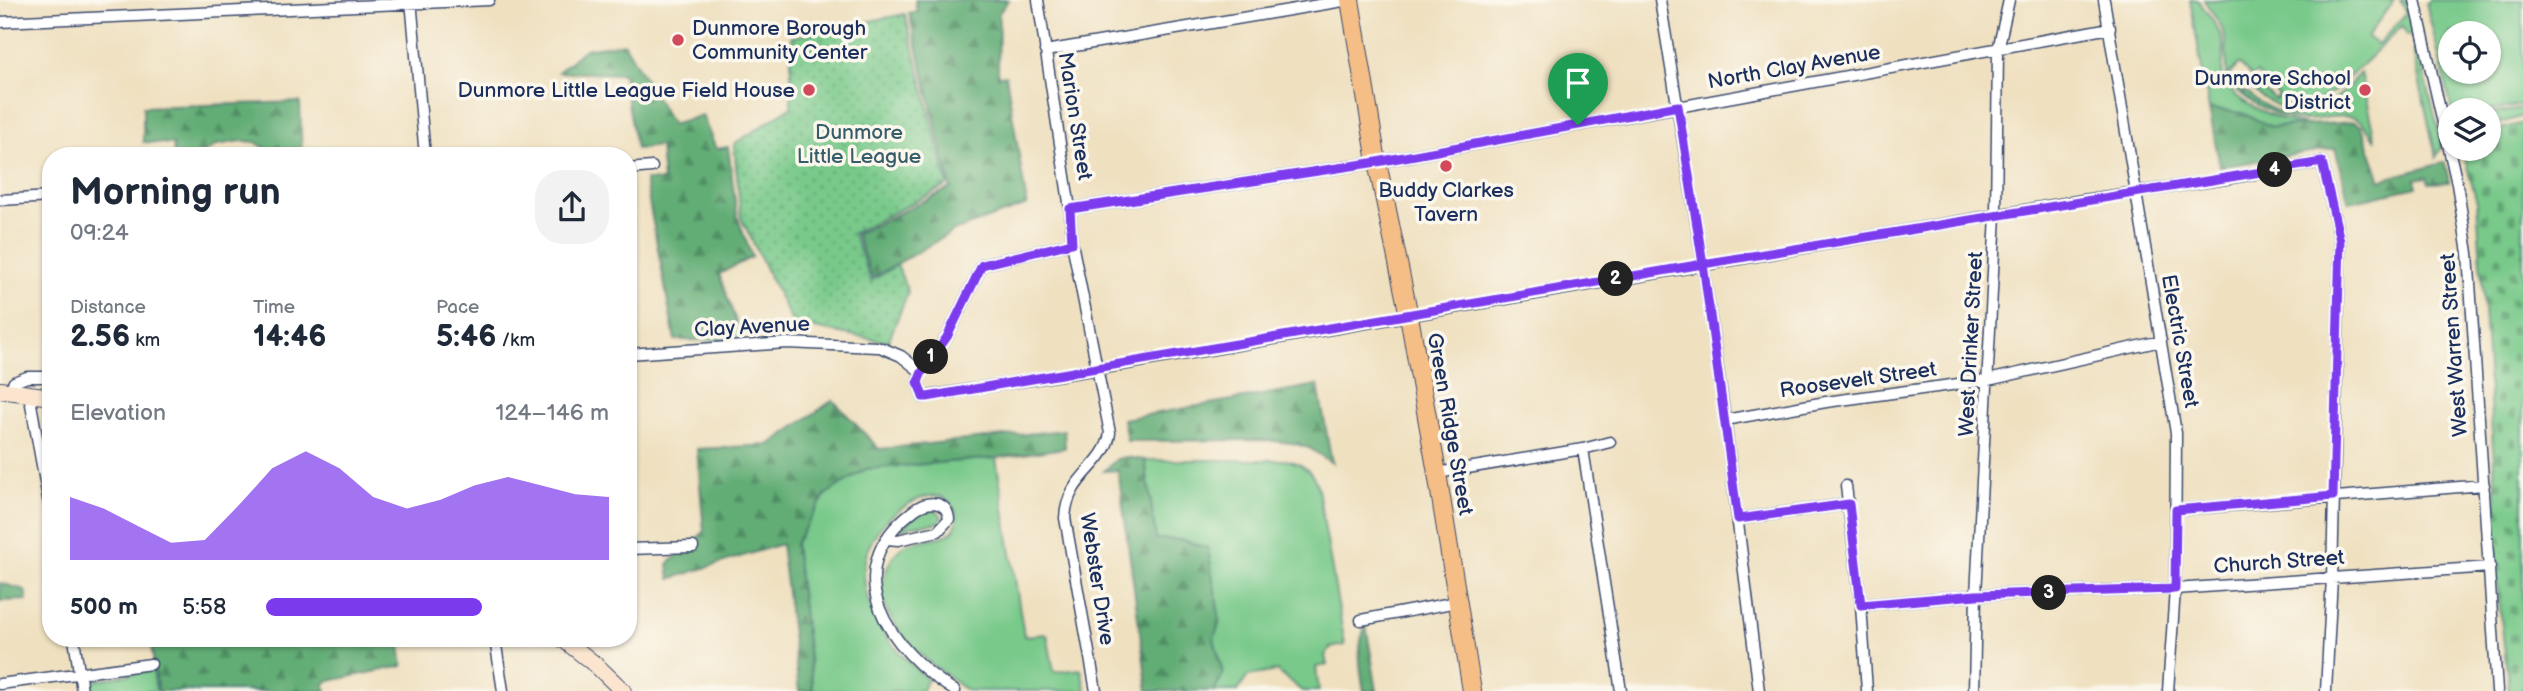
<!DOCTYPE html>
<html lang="en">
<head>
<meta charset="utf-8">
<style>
  :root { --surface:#fff; --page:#f2f2f3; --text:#1f2937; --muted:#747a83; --accent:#7c3aed }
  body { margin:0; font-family:"Balsamiq Sans",sans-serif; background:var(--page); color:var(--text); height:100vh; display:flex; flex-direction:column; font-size:26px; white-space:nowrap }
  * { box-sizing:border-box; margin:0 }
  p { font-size:23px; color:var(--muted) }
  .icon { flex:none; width:38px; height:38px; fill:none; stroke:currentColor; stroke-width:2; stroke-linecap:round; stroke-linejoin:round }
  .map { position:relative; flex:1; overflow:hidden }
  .sheet { position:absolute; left:42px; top:147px; width:595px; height:500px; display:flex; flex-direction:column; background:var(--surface); border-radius:28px; box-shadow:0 2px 5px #0004 }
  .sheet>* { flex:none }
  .buttons { position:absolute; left:2438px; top:21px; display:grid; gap:14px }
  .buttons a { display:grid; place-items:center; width:63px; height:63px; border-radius:50%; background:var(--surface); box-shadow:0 2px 5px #0004; font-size:35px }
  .pin { position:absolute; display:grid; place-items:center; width:60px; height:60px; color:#fff; margin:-72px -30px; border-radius:50% 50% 50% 0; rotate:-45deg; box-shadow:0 0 7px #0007 }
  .pin .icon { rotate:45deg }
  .km { position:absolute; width:35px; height:35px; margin:-18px; border-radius:50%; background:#222; color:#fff; font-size:19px; line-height:35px; text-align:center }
  .round { display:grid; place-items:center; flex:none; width:74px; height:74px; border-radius:28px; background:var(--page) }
  .summary { display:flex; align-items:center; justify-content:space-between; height:119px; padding:0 28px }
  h1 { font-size:38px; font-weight:700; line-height:52px }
  .stats { display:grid; grid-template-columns:repeat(3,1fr); gap:10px; height:119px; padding:7px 28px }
  .stats div { display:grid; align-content:center }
  .stats b { font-size:30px; font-weight:700 }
  .stats small { font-size:19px; font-weight:400 }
  .stats p { font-size:19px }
  .chart { height:196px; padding:14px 28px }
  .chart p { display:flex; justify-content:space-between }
  .chart svg { width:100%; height:126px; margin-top:7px; fill:var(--accent); opacity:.7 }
  ul { padding:0 28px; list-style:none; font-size:23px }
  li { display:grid; grid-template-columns:112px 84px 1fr; align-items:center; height:52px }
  li i { height:18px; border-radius:9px; background:var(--accent) }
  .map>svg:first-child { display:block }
  .grass { fill:#78c98a; stroke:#4a7c74; stroke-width:2; fill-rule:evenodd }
  .forest { fill:url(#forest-firs); stroke:#3e6e6a; stroke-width:2 }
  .cemetery { fill:url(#cemetery-stones); stroke:#4a7c74; stroke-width:2 }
  .park { fill:url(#park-dots); stroke:#4a7c74; stroke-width:2 }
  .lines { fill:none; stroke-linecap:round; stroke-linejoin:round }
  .street-casing { stroke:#3b4a6d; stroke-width:13 }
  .secondary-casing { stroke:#3b4a6d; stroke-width:18 }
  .primary-casing { stroke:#3b4a6d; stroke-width:20 }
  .street { stroke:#fff; stroke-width:10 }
  .secondary { stroke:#fbe5cf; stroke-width:16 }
  .primary { stroke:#f5be86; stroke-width:18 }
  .route-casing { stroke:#fff; stroke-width:14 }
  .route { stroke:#7c3aed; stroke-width:9 }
  .poi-dot { fill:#d1495b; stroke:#fbf7ec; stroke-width:2.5 }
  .labels { text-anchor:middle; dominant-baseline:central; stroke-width:7; stroke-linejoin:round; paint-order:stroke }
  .poi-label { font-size:21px; fill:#1b2f5e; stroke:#fbf7ec; text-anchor:end }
  .street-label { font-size:21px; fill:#1b2f5e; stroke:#fbf7ec }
  .park-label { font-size:21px; fill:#375d6b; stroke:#fbf7ec }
</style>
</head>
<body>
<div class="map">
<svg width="2523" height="691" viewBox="0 0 2523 691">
  <defs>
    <pattern id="forest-firs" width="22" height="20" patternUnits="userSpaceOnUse" patternTransform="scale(1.75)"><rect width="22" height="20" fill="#62ad76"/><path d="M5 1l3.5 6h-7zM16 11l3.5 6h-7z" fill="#508d64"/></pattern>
    <pattern id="cemetery-stones" width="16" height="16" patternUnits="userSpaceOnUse" patternTransform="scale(1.75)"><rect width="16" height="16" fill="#78c98a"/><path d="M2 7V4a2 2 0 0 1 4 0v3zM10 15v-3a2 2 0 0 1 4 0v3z" fill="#62a474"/></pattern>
    <pattern id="park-dots" width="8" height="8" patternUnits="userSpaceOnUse" patternTransform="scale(1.75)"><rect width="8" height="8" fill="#78c98a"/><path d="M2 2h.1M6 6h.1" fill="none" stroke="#62a474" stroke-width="1.8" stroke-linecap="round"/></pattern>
  </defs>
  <rect width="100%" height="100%" fill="#fbf7ec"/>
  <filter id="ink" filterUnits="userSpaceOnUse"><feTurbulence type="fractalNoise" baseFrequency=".0143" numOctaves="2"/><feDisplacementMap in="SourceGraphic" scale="14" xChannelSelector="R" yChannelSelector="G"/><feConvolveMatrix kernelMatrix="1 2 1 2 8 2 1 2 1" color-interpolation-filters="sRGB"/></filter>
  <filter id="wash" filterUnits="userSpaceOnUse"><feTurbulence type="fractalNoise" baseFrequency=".00686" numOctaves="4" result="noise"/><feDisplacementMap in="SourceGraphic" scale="28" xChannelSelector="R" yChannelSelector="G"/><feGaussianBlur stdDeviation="1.57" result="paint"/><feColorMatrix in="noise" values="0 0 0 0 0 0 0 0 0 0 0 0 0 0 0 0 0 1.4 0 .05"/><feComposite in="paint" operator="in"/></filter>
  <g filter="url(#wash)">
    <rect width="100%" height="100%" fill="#efe0c0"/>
    <path class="grass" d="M2190,0H2198C2207,13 2220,28 2223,43C2226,54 2220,65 2223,76C2229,103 2281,121 2305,124L2271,127L2242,113L2209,109Z
      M2204,0H2394L2367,37L2378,45L2407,12L2400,0H2408L2415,38L2407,35L2402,26L2336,90L2303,110H2293L2276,105L2262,97L2245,83L2249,79C2257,87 2266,91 2275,100L2279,96L2257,73L2252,77L2239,64L2227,77L2244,93L2246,92C2280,120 2306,123 2341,94C2348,87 2354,79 2360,73L2375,139C2367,131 2364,120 2352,117C2337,114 2318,120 2303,120C2280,119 2236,98 2227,76L2226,41L2221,26Z
      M2430,0H2523V105L2489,111L2452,110L2426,3ZM2488,33V72H2450V33Z
      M2418,48L2442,144L2436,157L2413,51Z
      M2523,109V116L2489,127V114Z
      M996,458L1024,636L1047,634L1054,672L1081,669L1086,691C1058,691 1030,691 1002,691C992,691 979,691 970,691C961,689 955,681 948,676C922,659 874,615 883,580C887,567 892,553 905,545C920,535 963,545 956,514C955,508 949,501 944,498C932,492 915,500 904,507C857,537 854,583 882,630C894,649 912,665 928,680L921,691H813L795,544L826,494L866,469Z
      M1145,460H1286C1303,463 1314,472 1318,489L1345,645L1330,648L1325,656L1327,665L1316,667L1319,691H1302L1277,671L1248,676L1238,691H1214L1223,674L1214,638L1220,621L1183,540L1156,539Z
      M931,510L939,512L942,517L939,523L912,526L899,531C908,520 917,513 931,510Z
      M153,670L156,691H93L92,681Z"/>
    <path class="forest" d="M915,0H1009L999,12L998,76L1006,75L1027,205L956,230L872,278L856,234L951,188L909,13L917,11Z
      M624,43L672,125L702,115L716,149L728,147L737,216L752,257L719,274L743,341L675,340L645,180L663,181L660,146L636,149L623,74L558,72L585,49Z
      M300,102L302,156H279L255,142L242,141L217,145L199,156H174L173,144L143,142V107Z
      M2209,109L2242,113L2272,127L2354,122L2362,127L2381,180L2442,163H2445L2449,182L2429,183L2427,177L2415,179L2417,187L2349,202L2335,148L2220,167Z
      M1318,385L1332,463L1309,448L1292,443L1263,440L1127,441L1123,419Z
      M833,400L879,449L1064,430L1065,448L996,458L866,469L826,494L795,544L813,691H799L781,544L670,579L668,564L704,532L697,449L769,445Z
      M1126,457L1145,460L1156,539L1183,540L1208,548L1220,621L1214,638L1223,674L1214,691H1148L1118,470L1104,471L1117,459Z
      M0,583L25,590L27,600L0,601Z
      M1366,625L1377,691H1364C1360,669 1356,646 1366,625Z
      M150,639H399L403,666L329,681L324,684L326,691H158Z"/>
    <path class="cemetery" d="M2523,123V691H2509L2496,572V495L2477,202L2462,149H2488L2489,132Z"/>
    <path class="park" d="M905,14L948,185L853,233L871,281L897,265L908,292L888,342L793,324L741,218L734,144L791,107V37Z"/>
  </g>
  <g filter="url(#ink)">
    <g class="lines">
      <defs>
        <path id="street" d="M411,0L425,156
          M1038,0L1070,209L1072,243L1110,433C1105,467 1067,475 1065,518L1096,691
          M1660,0L1703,264L1725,420L1759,691
          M2104,0L2176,433L2175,589L2168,691
          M2415,0L2457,184L2468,253L2497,691
          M0,22L489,0
          M1045,51L1349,0
          M628,169L652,167
          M0,200L51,197
          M1070,209L1377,162L2110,28
          M1072,243L982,265L947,337L921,372L918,382L923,397L1098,369L2083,200L2225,179L2322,162L2340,241L2332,578L2326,691
          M882,348L901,356L921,372
          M628,354L787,343L877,347
          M9,391L14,382L27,377H51
          M29,393L51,515
          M1725,420L1826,402L1988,380L2161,341
          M1583,449L1621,691
          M1437,473L1583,449L1610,442
          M1846,486L1861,605L1867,691
          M2176,510L2484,485
          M1738,519L1848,504
          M887,539L898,540L938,531L949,519C947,499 926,500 913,511C834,571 889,650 955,691
          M628,549L693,547
          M1861,605L1976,595L2175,589L2490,567
          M1361,620L1457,602
          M74,639L82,691
          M495,639L503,691
          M0,684L151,664
          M1974,691L1976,595L1996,215L1998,50L2009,0"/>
        <path id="secondary" d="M0,390L51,397
          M563,639L597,666L623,691"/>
        <path id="primary" d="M1350,0L1377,162L1409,316L1437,473L1472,691"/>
      </defs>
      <use href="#street" class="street-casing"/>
      <use href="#secondary" class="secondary-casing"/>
      <use href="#primary" class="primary-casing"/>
      <use href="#street" class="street"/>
      <use href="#secondary" class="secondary"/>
      <use href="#primary" class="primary"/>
    </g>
  </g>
  <g class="lines" filter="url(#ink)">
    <defs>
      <path id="route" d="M1578,125L1377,162L1070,209L1072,243L982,265L947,337L922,372L918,382L923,397H927L1703,264L1738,519L1849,504L1861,605L1976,595L2175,589L2176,510L2333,496L2340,241L2322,162L1703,264L1678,106L1578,125"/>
    </defs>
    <use href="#route" class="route-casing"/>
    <use href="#route" class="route"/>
  </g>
  <g class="poi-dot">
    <circle cx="678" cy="40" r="7"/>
    <circle cx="809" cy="90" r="7"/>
    <circle cx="2365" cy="90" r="7"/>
    <circle cx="1446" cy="166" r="7"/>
  </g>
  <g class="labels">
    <g class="poi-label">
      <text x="692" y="28" text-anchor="start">Dunmore Borough<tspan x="692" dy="24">Community Center</tspan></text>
      <text x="2351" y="78">Dunmore School<tspan x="2351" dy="24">District</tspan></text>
      <text x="795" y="90">Dunmore Little League Field House</text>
      <text x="1446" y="190" text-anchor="middle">Buddy Clarkes<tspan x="1446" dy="24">Tavern</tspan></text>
    </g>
    <g class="street-label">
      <text transform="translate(1794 67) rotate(-10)">North Clay Avenue</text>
      <text transform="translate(1075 116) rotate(81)">Marion Street</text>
      <text transform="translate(752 327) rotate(-3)">Clay Avenue</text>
      <text transform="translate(2180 341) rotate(80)">Electric Street</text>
      <text transform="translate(1971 344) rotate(-87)">West Drinker Street</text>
      <text transform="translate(2454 345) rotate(-94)">West Warren Street</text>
      <text transform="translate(1858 380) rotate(-8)">Roosevelt Street</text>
      <text transform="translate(1450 424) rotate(80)">Green Ridge Street</text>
      <text transform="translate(2279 562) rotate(-4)">Church Street</text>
      <text transform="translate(1097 579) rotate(81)">Webster Drive</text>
    </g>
    <g class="park-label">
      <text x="859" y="132">Dunmore<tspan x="859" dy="24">Little League</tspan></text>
    </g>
  </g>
</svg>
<div class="buttons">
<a><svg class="icon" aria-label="locate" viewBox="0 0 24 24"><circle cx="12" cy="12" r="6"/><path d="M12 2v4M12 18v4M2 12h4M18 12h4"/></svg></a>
<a><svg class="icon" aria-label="layers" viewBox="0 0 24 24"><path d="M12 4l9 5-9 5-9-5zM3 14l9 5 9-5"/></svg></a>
</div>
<div class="pin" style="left:1578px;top:125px;background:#1e9e55"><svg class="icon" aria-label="arrive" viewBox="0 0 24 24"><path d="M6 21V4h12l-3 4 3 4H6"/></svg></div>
<b class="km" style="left:931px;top:357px">1</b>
<b class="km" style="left:1616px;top:279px">2</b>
<b class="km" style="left:2049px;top:593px">3</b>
<b class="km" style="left:2275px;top:170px">4</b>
<section class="sheet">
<div class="summary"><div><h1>Morning run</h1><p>09:24</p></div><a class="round"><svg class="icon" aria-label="share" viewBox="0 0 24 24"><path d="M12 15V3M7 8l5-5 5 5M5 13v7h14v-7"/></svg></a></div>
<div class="stats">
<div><p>Distance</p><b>2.56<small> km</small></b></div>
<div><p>Time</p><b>14:46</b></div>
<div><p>Pace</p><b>5:46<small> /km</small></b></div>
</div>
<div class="chart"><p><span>Elevation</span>124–146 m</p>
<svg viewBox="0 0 160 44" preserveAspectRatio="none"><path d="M0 44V22L10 26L20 32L30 38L40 37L50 25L60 12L70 6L80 12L90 22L100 26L110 23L120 18L130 15L140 18L150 21L160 22V44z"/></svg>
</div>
<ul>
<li><b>500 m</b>5:58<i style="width:63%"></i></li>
</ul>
</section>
</div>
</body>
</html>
